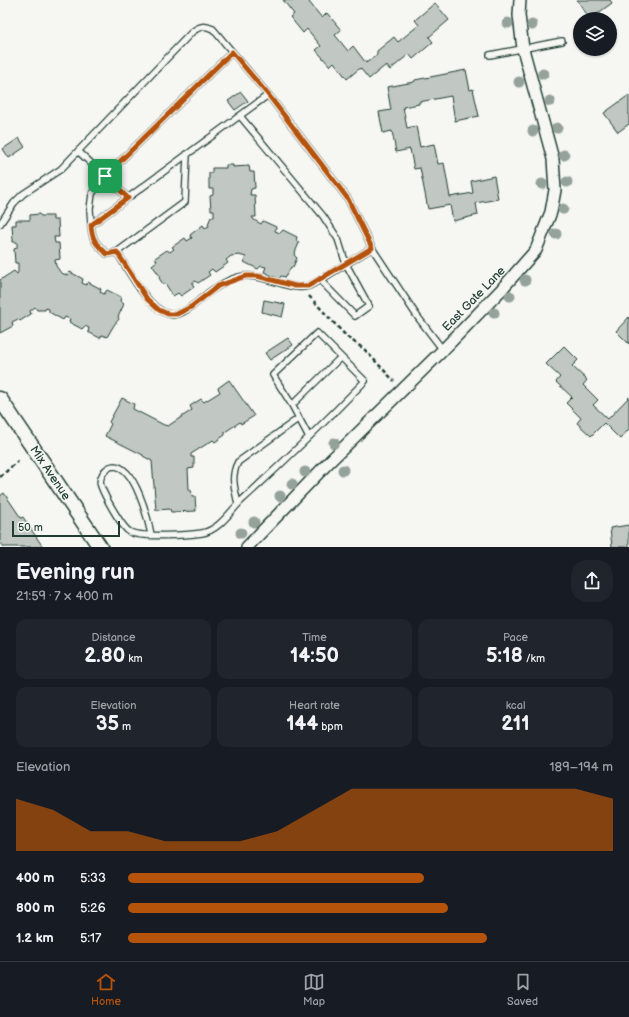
<!DOCTYPE html>
<html lang="en">
<head>
<meta charset="utf-8">
<style>
  :root { --surface:#171b24; --page:#20242c; --text:#f1f3f6; --muted:#9ea1a6; --line:#363941; --accent:#b45309 }
  body { margin:0; font-family:"Balsamiq Sans",sans-serif; background:var(--page); color:var(--text); height:100vh; display:flex; flex-direction:column; font-size:15px; white-space:nowrap }
  * { box-sizing:border-box; margin:0 }
  p { font-size:13px; color:var(--muted) }
  .icon { flex:none; width:22px; height:22px; fill:none; stroke:currentColor; stroke-width:2; stroke-linecap:round; stroke-linejoin:round }
  .map { position:relative; height:547px; overflow:hidden }
  .details { display:flex; flex-direction:column; background:var(--surface); flex:1 }
  .details>* { flex:none }
  .buttons { position:absolute; left:573px; top:12px; display:grid; gap:8px }
  .buttons a { display:grid; place-items:center; width:44px; height:44px; border-radius:50%; background:var(--surface); box-shadow:0 1px 3px #0004; font-size:20px }
  .scale { position:absolute; left:12px; bottom:10px; width:108px; box-sizing:border-box; padding-left:4px; border:2px solid #1f3d34; border-top:0; font-size:11px; line-height:14px; white-space:nowrap; color:#1f3d34; -webkit-text-stroke:3px #f6f6f2; paint-order:stroke }
  .pin { position:absolute; display:grid; place-items:center; width:34px; height:34px; color:#fff; margin:-17px; border-radius:8px; box-shadow:0 2px 6px #0006 }
  .round { display:grid; place-items:center; flex:none; width:42px; height:42px; border-radius:16px; background:var(--page) }
  .summary { display:flex; align-items:center; justify-content:space-between; height:68px; padding:0 16px }
  h1 { font-size:22px; font-weight:700; line-height:30px }
  .figures { display:grid; grid-template-columns:repeat(3,1fr); gap:6px; height:68px; padding:4px 16px }
  .figures div { display:grid; align-content:center; border-radius:10px; background:var(--page); text-align:center }
  .figures b { font-size:20px; font-weight:700 }
  .figures small { font-size:11px; font-weight:400 }
  .figures p { font-size:11px }
  .chart { height:112px; padding:8px 16px }
  .chart p { display:flex; justify-content:space-between }
  .chart svg { width:100%; height:72px; margin-top:4px; fill:var(--accent); opacity:.7 }
  ul { padding:0 16px; list-style:none; font-size:13px }
  li { display:grid; grid-template-columns:64px 48px 1fr; align-items:center; height:30px }
  li i { height:10px; border-radius:5px; background:var(--accent) }
  .dock { display:flex; justify-content:space-around; align-items:center; height:56px; border-top:1px solid var(--line); background:var(--surface); font-size:11px; color:var(--muted) }
  .dock a { display:grid; justify-items:center; gap:2px }
  .dock .active { color:var(--accent) }
  .map>svg:first-child { display:block }
  .building { fill:#c1c8c3; stroke:#1f3d34 }
  .lines { fill:none; stroke-linecap:round; stroke-linejoin:round }
  .service-casing { stroke:#1f3d34; stroke-width:8 }
  .minor-casing { stroke:#1f3d34; stroke-width:14 }
  .tertiary-casing { stroke:#1f3d34; stroke-width:17 }
  .path { stroke:#1f3d34; stroke-width:2.5; stroke-dasharray:4 3; stroke-linecap:butt }
  .service { stroke:#f6f6f2; stroke-width:5.5 }
  .minor { stroke:#f6f6f2; stroke-width:11 }
  .tertiary { stroke:#f6f6f2; stroke-width:14 }
  .tree { fill:#94a29b }
  .route-casing { stroke:#fff; stroke-width:8 }
  .route { stroke:#b45309; stroke-width:5 }
  .labels { text-anchor:middle; dominant-baseline:central; stroke-width:3; stroke-linejoin:round; paint-order:stroke }
  .street-label { font-size:12px; fill:#1f3d34; stroke:#f6f6f2 }
</style>
</head>
<body>
<div class="map">
<svg width="629" height="547" viewBox="0 0 629 547">
  <rect width="100%" height="100%" fill="#f6f6f2"/>
  <filter id="ink" filterUnits="userSpaceOnUse"><feTurbulence type="fractalNoise" baseFrequency=".025" numOctaves="2"/><feDisplacementMap in="SourceGraphic" scale="8" xChannelSelector="R" yChannelSelector="G"/><feConvolveMatrix kernelMatrix="1 2 1 2 8 2 1 2 1" color-interpolation-filters="sRGB"/></filter>
  <g filter="url(#ink)">
    <path class="building" d="M283,0H311L309,2L322,18L327,13L341,30L335,35L348,51L353,46L366,63L377,55V51L394,37L398,42L419,25L415,20L435,3L449,20L429,37L433,42L413,59L409,54L390,70L386,65L369,79L360,68L347,79L334,62L330,66L316,50L321,46L307,29L303,33L290,17L294,14Z
      M577,0H610L612,3L590,19Z
      M466,70L470,90L473,89L479,116L455,121L451,96L419,102V104L403,107L407,128L416,126L420,147L434,144L438,164L444,163L450,197L473,193L471,181L494,176L498,199L476,203L478,215L453,221L450,205L428,209L420,168L414,169L410,149L396,152L392,131L383,133L379,112L391,110L387,87L414,82L415,80Z
      M241,92L248,101L235,110L228,101Z
      M629,95V124L618,132L604,113Z
      M19,138L25,147L9,158L3,149Z
      M226,165H233V167L249,166L250,172H254L255,188L251,189L250,195H255L256,217H252L254,220L261,224L263,221L276,227L275,231L280,233L283,230L297,237L296,241L299,243L294,255L297,258L293,267H291L286,276L285,277L281,276L279,279L264,272L266,267L261,266L258,269L244,262L246,257L239,255L231,256L226,260L228,263L215,272L212,269L208,272L210,275L198,283L195,281L192,283L194,287L181,296L178,293L173,296L165,283L163,284L159,278L160,276L152,265L157,261L155,258L167,250L170,252L174,249L172,247L185,238L187,241L192,238L190,235L203,225L205,228L209,226L208,224L211,217H214V210H211L210,196L213,195V189H209V173H212V168H226Z
      M39,214L41,216H53V220H58L59,237H54L55,243H59L60,259L55,260L56,266L61,273L67,275L70,272L83,279L82,283L86,285L88,282L101,289L100,292L104,294L107,290L121,297L120,301L124,304L118,317L119,319L114,325L107,337L102,335L100,338L88,332L89,328L85,326L82,329L69,322L70,319L65,317L63,320L49,312V309L46,308L45,310H37L35,307L30,311L31,314L20,321L18,319L12,322L13,326L0,333V280L14,271L17,274L18,272V263H15L14,249L17,248V242H13V240L12,225H16V220H30V215Z
      M264,300L285,304L282,317L262,312Z
      M629,317V344L616,331Z
      M288,338L293,345L270,360L265,353Z
      M564,346L578,360L572,366L587,380L583,385L598,400L593,405L608,419L629,397V429L620,439L604,423L591,436L577,423L581,418L566,403L572,397L556,382L560,377L546,364Z
      M229,380L254,416L241,424L240,422L225,432V435L215,442L213,440L191,454V457H194V468L188,469L189,489L191,490L192,496H195L196,511L171,512L170,509L156,510L152,461L143,456V455L105,436L111,424L109,422L122,398L134,404L133,409L164,425L168,426L192,410L190,406L201,399L204,402L220,392L218,388Z
      M4,493L21,518L23,517L43,547H4L0,542V496Z
      M629,525V547H612L610,528Z"/>
    <g class="lines">
      <defs>
        <path id="service" d="M490,55L562,41
          M240,116L323,216L338,239L346,264L369,306L355,316L320,280L372,248
          M78,151L128,198
          M187,154L185,202L117,252L107,254C96,244 92,240 91,225L268,95
          M0,224L14,203L23,194L61,169L192,32C200,26 204,25 213,29L270,97L348,199L372,248L417,316L443,350
          M91,225L90,209L92,194L105,176L232,52
          M117,252C128,269 153,321 178,314C190,310 198,301 208,293C219,285 232,277 246,276C266,274 291,292 309,286C313,284 316,282 320,280
          M292,405L341,357
          M238,504C235,489 230,477 238,462L299,418
          M151,534C148,519 135,466 114,466C105,467 98,478 101,486C104,495 122,528 130,532C141,538 188,535 202,533C219,530 230,512 241,501C284,462 325,422 365,381L317,333L273,375L292,405L309,437"/>
        <path id="minor" d="M247,547L330,461L443,350L501,290L536,250L551,212L555,190L553,159L523,49L519,15L520,0"/>
        <path id="tertiary" d="M0,399L100,547"/>
      </defs>
      <use href="#service" class="service-casing"/>
      <use href="#minor" class="minor-casing"/>
      <use href="#tertiary" class="tertiary-casing"/>
      <path class="path" d="M309,296L347,337L364,349L394,381
        M0,477L18,461"/>
      <use href="#service" class="service"/>
      <use href="#minor" class="minor"/>
      <use href="#tertiary" class="tertiary"/>
    </g>
    <g class="tree">
      <circle cx="508" cy="23" r="5.5"/>
      <circle cx="532" cy="25" r="5.5"/>
      <circle cx="543" cy="74" r="5.5"/>
      <circle cx="519" cy="82" r="5.5"/>
      <circle cx="550" cy="101" r="5.5"/>
      <circle cx="557" cy="128" r="5.5"/>
      <circle cx="533" cy="131" r="5.5"/>
      <circle cx="564" cy="155" r="5.5"/>
      <circle cx="567" cy="182" r="5.5"/>
      <circle cx="542" cy="184" r="5.5"/>
      <circle cx="563" cy="209" r="5.5"/>
      <circle cx="556" cy="234" r="5.5"/>
      <circle cx="525" cy="280" r="5.5"/>
      <circle cx="510" cy="296" r="5.5"/>
      <circle cx="494" cy="313" r="5.5"/>
      <circle cx="334" cy="443" r="5.5"/>
      <circle cx="343" cy="470" r="5.5"/>
      <circle cx="305" cy="472" r="5.5"/>
      <circle cx="292" cy="484" r="5.5"/>
      <circle cx="280" cy="496" r="5.5"/>
      <circle cx="254" cy="522" r="5.5"/>
      <circle cx="241" cy="533" r="5.5"/>
    </g>
  </g>
  <g class="lines" filter="url(#ink)">
    <defs>
      <path id="route" d="M232,52L270,97L348,199L372,248L308,286H295L257,276H246L218,286L191,307L177,314H168L159,310L147,299L117,252L107,254C96,244 92,240 91,225L128,198L105,176Z"/>
    </defs>
    <use href="#route" class="route-casing"/>
    <use href="#route" class="route"/>
  </g>
  <g class="labels">
    <g class="street-label">
      <text transform="translate(474 299) rotate(-46)">East Gate Lane</text>
      <text transform="translate(50 473) rotate(56)">Mix Avenue</text>
    </g>
  </g>
</svg>
<div class="buttons">
<a><svg class="icon" aria-label="layers" viewBox="0 0 24 24"><path d="M12 4l9 5-9 5-9-5zM3 14l9 5 9-5"/></svg></a>
</div>
<div class="scale">50 m</div>
<div class="pin" style="left:105px;top:176px;background:#1e9e55"><svg class="icon" aria-label="arrive" viewBox="0 0 24 24"><path d="M6 21V4h12l-3 4 3 4H6"/></svg></div>
</div>
<section class="details">
<div class="summary"><div><h1>Evening run</h1><p>21:59 · 7 × 400 m</p></div><a class="round"><svg class="icon" aria-label="share" viewBox="0 0 24 24"><path d="M12 15V3M7 8l5-5 5 5M5 13v7h14v-7"/></svg></a></div>
<div class="figures">
<div><p>Distance</p><b>2.80<small> km</small></b></div>
<div><p>Time</p><b>14:50</b></div>
<div><p>Pace</p><b>5:18<small> /km</small></b></div>
</div>
<div class="figures">
<div><p>Elevation</p><b>35<small> m</small></b></div>
<div><p>Heart rate</p><b>144<small> bpm</small></b></div>
<div><p>kcal</p><b>211</b></div>
</div>
<div class="chart"><p><span>Elevation</span>189–194 m</p>
<svg viewBox="0 0 160 44" preserveAspectRatio="none"><path d="M0 44V12L10 19L20 32L30 32L40 38L50 38L60 38L70 32L80 19L90 6L100 6L110 6L120 6L130 6L140 6L150 6L160 12V44z"/></svg>
</div>
<ul>
<li><b>400 m</b>5:33<i style="width:61%"></i></li>
<li><b>800 m</b>5:26<i style="width:66%"></i></li>
<li><b>1.2 km</b>5:17<i style="width:74%"></i></li>
</ul>
</section>
<nav class="dock">
<a class="active"><svg class="icon" aria-label="home" viewBox="0 0 24 24"><path d="M3 11l9-7 9 7M6 9v11h12V9"/></svg>Home</a>
<a><svg class="icon" aria-label="map" viewBox="0 0 24 24"><path d="M3 6l6-2 6 2 6-2v14l-6 2-6-2-6 2zM9 4v14M15 6v14"/></svg>Map</a>
<a><svg class="icon" aria-label="saved" viewBox="0 0 24 24"><path d="M7 4h10v16l-5-4-5 4z"/></svg>Saved</a>
</nav>
</body>
</html>
